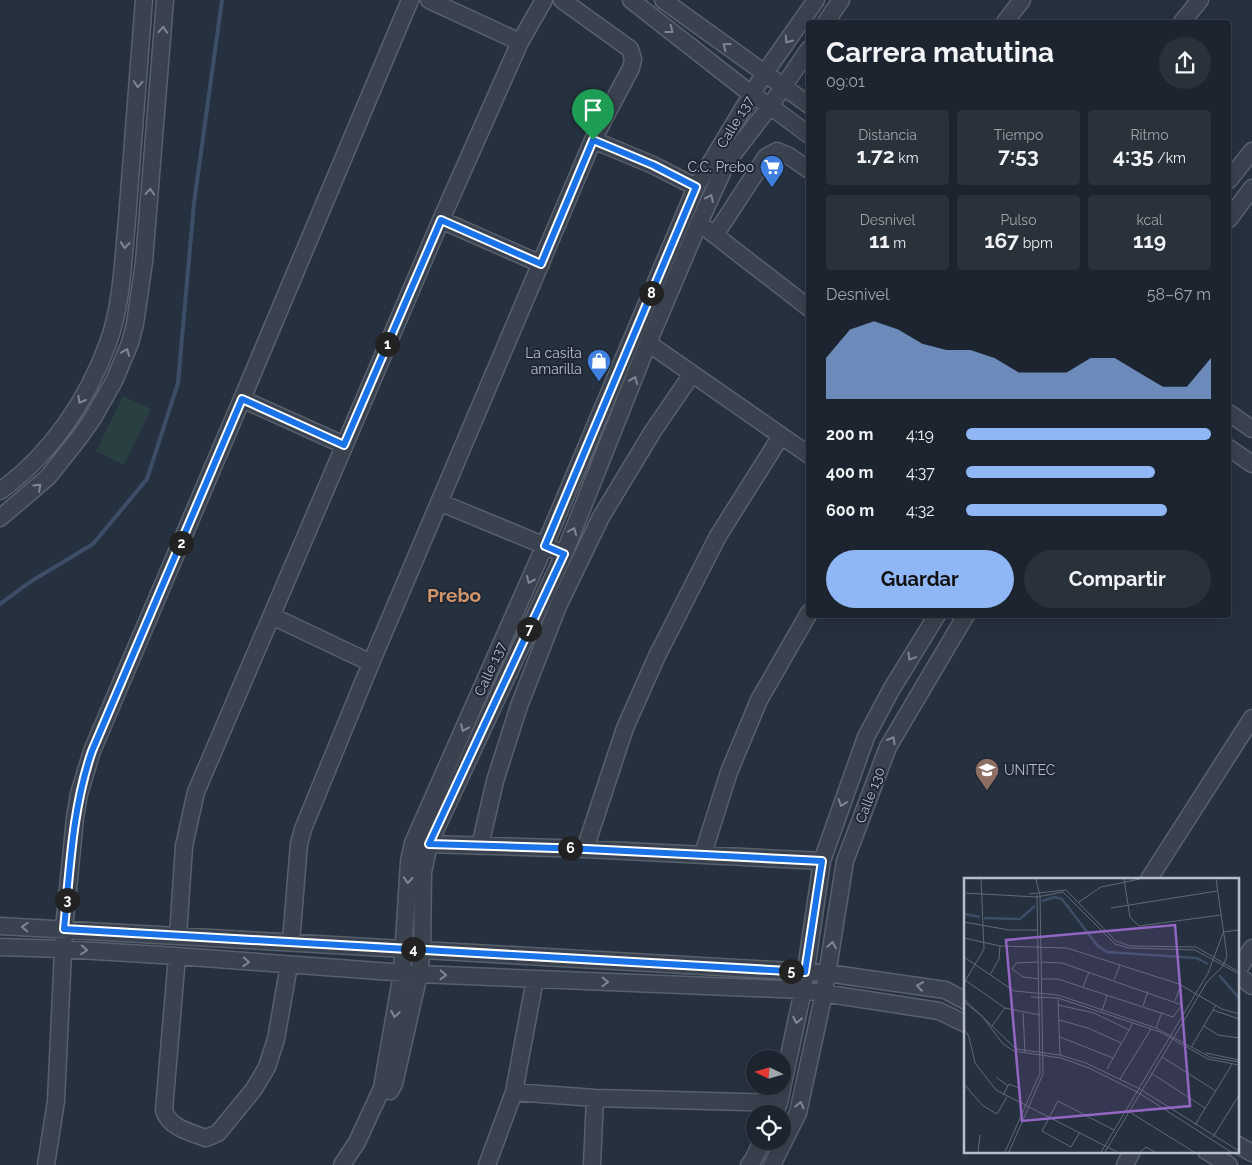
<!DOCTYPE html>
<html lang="es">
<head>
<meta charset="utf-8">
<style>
  :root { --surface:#1c252f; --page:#29313b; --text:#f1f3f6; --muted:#a0a5aa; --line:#3a424b; --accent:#90b7f5 }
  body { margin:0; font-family:Raleway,sans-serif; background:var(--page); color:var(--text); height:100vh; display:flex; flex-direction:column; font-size:19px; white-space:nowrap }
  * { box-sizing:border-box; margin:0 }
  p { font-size:16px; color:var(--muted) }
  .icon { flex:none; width:28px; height:28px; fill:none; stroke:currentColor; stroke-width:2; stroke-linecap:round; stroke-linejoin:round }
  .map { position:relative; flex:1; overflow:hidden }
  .side { position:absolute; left:806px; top:20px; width:425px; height:598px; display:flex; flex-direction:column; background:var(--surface); border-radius:5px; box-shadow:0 5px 20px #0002,0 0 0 1px var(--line) }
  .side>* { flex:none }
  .needle { width:32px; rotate:275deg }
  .controls { position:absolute; left:746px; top:1050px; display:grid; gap:10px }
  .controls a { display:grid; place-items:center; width:45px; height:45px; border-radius:50%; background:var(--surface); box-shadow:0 5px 20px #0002,0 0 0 1px var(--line); font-size:25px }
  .pin { position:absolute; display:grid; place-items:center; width:42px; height:42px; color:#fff; margin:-51px -21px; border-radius:50% 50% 50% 0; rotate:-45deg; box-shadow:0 0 5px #0007 }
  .pin .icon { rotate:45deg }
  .km { position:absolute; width:25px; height:25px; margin:-12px; border-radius:50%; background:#222; color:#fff; font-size:14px; line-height:25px; text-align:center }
  .round { display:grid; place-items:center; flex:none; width:52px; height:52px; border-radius:26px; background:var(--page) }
  .overview { display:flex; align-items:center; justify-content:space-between; height:85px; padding:0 20px }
  h1 { font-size:28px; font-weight:700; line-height:38px }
  .figures { display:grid; grid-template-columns:repeat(3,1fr); gap:8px; height:85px; padding:5px 20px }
  .figures div { display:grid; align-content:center; border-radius:5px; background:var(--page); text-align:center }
  .figures b { font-size:21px; font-weight:700 }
  .figures small { font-size:14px; font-weight:400 }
  .figures p { font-size:14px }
  .chart { height:140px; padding:10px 20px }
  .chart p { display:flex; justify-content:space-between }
  .chart svg { width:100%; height:90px; margin-top:5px; fill:var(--accent); opacity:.7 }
  .primary-button { display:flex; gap:10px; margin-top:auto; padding:10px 20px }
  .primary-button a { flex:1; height:58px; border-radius:30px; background:var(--accent); color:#111; font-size:20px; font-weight:700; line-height:58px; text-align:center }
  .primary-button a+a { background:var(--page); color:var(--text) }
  ul { padding:0 20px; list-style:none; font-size:16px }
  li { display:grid; grid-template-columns:80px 60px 1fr; align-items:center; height:38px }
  li i { height:12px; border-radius:6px; background:var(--accent) }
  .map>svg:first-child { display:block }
  .green { fill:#293f41 }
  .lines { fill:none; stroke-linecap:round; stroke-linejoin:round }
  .stream { stroke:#3c4e67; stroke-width:4 }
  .minor-casing { stroke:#58606c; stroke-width:19 }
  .minor { stroke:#3a424f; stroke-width:16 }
  .oneway { stroke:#7e8692 }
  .route-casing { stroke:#fff; stroke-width:10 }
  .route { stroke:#1a73e8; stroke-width:6 }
  .labels { text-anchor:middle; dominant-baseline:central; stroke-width:4; stroke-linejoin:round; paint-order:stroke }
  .street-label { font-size:14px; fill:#b6bec9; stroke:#1f2734 }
  .poi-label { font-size:14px; fill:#b6bec9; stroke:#1f2734; text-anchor:end }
  .district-label { font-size:19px; font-weight:bold; fill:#d29569; stroke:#1f2734 }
  .inset-river { fill:none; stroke:#3c4e67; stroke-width:2.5 }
  .inset-road { fill:none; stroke:#606976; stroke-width:1 }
  .view { fill:#9366c3; fill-opacity:0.15; stroke:#9366c3; stroke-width:2.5 }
  .inset-edge { fill:none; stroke:#b6bec9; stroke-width:2.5 }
</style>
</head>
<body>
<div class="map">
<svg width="1252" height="1165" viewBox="0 0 1252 1165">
  <rect width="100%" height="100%" fill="#26313f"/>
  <path class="green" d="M123,396L151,409L124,465L96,451Z"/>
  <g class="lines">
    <path class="stream" d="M0,604L30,582L93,544L147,479L178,383L194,203L222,0"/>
    <defs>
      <path id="minor" d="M429,0L520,42
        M631,0L751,94L770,106L809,135
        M663,0L809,105
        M826,22L841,0
        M1005,22L1022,0
        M1182,22L1200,0
        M593,140L653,165L696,187
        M1229,180L1252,151
        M1229,219L1252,188
        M441,220L541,264
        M707,229L809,308
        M715,235L766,157L777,151L789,156L809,170
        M648,343L809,455
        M242,399L344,445
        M1229,413L1252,429
        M1229,448L1252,464
        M0,491C50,455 87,401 108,343C122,305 123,260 127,220C133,146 138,73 144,0
        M439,502L555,550
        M0,518L48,477L79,438L93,418L114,381L130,343L135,324L144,262L165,0
        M272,616L371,663
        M429,844L585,849L822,861
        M480,846L495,781L519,706L558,606L601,517L653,431L692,374
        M585,849L625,728L657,656L718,536L781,436
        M703,854L729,772L759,700L809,613
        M1149,879L1252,718
        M0,926L827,973L945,990L966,1001
        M178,936L184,846L196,792L441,220L520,42L544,0
        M291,942L299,844L303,829L371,663L593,140L631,68L633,59L630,49L562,0
        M0,947L62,949L177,956L419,974L803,990L939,1011L966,1024
        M177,956L164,1110C169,1128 190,1132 206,1138L218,1133L254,1089L267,1067L276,1039L289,965
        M1238,970L1252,948
        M1238,975L1252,986
        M390,1091L394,1084L419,974L422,950L423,872L429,844L564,554L648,343L699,223L727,162L770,106L809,49
        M514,1092L595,1098L779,1103
        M774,1114L779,1103L803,990L822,861L866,737L891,690L937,615
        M1238,1145L1252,1153
        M1206,1151L1229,1165
        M46,1165L56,1101L64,929L75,818L79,794L92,751L242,399L410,0
        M342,1165L357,1142L382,1088L402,973L409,862L413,843L545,545L696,187L764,74L816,0
        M487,1165L514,1092L535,979
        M592,1165L595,1098
        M749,1165L753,1160L762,1141
        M772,1165L798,1113L824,993L845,861L888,747L966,615
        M1125,1165L1132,1151"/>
    </defs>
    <use href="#minor" class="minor-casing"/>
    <use href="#minor" class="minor"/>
  </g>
  <defs><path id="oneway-chevron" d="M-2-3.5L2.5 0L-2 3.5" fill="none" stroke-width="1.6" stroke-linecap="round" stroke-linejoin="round" transform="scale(1.25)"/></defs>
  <g class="oneway">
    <use href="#oneway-chevron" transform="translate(163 30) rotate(-86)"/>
    <use href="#oneway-chevron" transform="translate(670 30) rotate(38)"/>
    <use href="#oneway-chevron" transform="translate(788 40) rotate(125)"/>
    <use href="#oneway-chevron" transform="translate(726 46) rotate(-144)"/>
    <use href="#oneway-chevron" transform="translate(138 84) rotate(94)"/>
    <use href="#oneway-chevron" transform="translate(150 192) rotate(-86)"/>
    <use href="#oneway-chevron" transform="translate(710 198) rotate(-65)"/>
    <use href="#oneway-chevron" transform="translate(125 245) rotate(95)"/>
    <use href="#oneway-chevron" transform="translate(126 352) rotate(-68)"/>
    <use href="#oneway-chevron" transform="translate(634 380) rotate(-68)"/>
    <use href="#oneway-chevron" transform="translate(81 400) rotate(119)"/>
    <use href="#oneway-chevron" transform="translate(38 487) rotate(-43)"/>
    <use href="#oneway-chevron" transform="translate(573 531) rotate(-68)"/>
    <use href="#oneway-chevron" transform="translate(530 580) rotate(114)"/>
    <use href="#oneway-chevron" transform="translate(911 657) rotate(121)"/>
    <use href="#oneway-chevron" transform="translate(464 728) rotate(114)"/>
    <use href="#oneway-chevron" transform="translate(892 740) rotate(-60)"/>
    <use href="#oneway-chevron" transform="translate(842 803) rotate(109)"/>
    <use href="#oneway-chevron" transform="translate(408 880) rotate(94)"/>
    <use href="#oneway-chevron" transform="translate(25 927) rotate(-178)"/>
    <use href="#oneway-chevron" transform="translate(832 945) rotate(-81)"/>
    <use href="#oneway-chevron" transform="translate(84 950) rotate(4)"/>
    <use href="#oneway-chevron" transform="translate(246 962) rotate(4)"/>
    <use href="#oneway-chevron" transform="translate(443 975) rotate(2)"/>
    <use href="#oneway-chevron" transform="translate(605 982) rotate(2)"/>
    <use href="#oneway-chevron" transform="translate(920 986) rotate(-172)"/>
    <use href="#oneway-chevron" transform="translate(395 1014) rotate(100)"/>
    <use href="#oneway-chevron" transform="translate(797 1020) rotate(102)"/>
    <use href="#oneway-chevron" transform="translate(800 1105) rotate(-77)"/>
  </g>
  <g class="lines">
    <defs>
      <path id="route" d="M593,140L653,165L696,187L545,546L564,554L429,844L586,849L822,861L805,972L64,929C70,869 72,809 92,751L242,399L344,445L441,220L541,264Z"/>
    </defs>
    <use href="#route" class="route-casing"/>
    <use href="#route" class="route"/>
  </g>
  <defs>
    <symbol id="supermarket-pin" viewBox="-11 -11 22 30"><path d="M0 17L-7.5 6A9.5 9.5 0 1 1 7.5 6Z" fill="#3f7fe0" stroke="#1f2734"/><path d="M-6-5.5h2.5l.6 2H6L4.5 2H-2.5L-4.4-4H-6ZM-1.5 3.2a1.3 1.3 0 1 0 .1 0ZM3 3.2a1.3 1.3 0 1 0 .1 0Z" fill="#fff"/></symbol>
    <symbol id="shop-pin" viewBox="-11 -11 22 30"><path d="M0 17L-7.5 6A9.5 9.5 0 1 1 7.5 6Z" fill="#3f7fe0" stroke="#1f2734"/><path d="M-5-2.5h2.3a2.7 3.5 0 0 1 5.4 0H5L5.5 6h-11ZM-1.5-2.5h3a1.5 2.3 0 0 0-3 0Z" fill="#fff"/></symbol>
    <symbol id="university-pin" viewBox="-11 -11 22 30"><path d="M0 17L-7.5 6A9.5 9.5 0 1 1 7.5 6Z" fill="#8d6e63" stroke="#1f2734"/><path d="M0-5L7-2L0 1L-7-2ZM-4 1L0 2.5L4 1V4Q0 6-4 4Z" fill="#fff"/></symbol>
  </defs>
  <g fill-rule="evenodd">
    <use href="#supermarket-pin" x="758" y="153" width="28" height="38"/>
    <use href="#shop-pin" x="585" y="347" width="28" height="38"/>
    <use href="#university-pin" x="973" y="756" width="28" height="38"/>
  </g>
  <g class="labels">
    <g class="street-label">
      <text transform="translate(735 122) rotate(-59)">Calle 137</text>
      <text transform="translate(490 669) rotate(-66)">Calle 137</text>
      <text transform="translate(870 795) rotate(-69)">Calle 130</text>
    </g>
    <g class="poi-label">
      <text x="754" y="167">C.C. Prebo</text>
      <text x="582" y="353">La casita<tspan x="582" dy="16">amarilla</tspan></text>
      <text x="1004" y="770" text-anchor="start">UNITEC</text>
    </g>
    <g class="district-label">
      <text x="454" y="595">Prebo</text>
    </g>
  </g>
  <g transform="translate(964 878)">
    <rect width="275" height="275" fill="#26313f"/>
    <path class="inset-river" d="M78,23L91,19L98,21L133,67L143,74L232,80L244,86M0,36L16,39M20,40L56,41L71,28M255,97L275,120"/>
    <path class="inset-road" d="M160,1L166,39L175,48L257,37M0,15L73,19L99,14L151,66L165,70L231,72L275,96M65,16L102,12L152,63L166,68L232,69L275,94M115,24L137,9L176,1M147,30L253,13M0,44L45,52H73M259,54L275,52M0,60L36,68L103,70L215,106L258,131L275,136M0,79L50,113L94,117L192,150L246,179L275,184M74,84L52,85L48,91L59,99L75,101M77,84L98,85L218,127L209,139L94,101H78M26,97L35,81L36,68M1,102L41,130L76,137M150,102L156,87M0,105L20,71L17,1M119,109L125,94M67,119L94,120L196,154L244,181L275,187M94,120L96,177M0,121L52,171L96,177L122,185L176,211L275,273M211,123L217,107M0,124L18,138L39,166L50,173L97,180L125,190L175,215L267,274M94,127L130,135L165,152M179,128L184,113M249,132L275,141M138,133L143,117M59,135L61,174M95,142L124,150L157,165M28,148L41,130M240,148L254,157L275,160M192,150L198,134M0,151L5,159L11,185L32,212L153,274M96,159L149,180M228,168L252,127M242,175L275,182M198,179L252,213M143,191L169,145M187,195L241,230M32,199L44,208M156,201L187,151M0,206L18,227L33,236L43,219M39,217L45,206L55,210M164,233L230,274M231,247L268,186M116,254L107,269L78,253L94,223L150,252M249,259L275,217M14,274L16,257M41,274L76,195L73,17M45,274L79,196L76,18L72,1M137,274L244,95L259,55M141,274L243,104L259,88L263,78L252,1M176,274L182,269L191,274"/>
    <path class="view" d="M211,47L226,228L58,243L42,62Z"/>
    <rect width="275" height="275" class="inset-edge"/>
  </g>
</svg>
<div class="controls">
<a><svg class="needle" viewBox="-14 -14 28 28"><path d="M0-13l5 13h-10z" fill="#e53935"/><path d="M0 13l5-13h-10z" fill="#a0a5aa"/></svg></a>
<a><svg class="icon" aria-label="locate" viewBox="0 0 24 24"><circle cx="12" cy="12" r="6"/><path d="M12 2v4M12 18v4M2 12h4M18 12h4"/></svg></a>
</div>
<div class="pin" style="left:593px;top:140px;background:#1e9e55"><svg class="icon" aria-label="arrive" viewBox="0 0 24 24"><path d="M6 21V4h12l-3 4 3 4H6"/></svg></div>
<b class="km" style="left:387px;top:344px">1</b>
<b class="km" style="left:181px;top:543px">2</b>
<b class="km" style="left:67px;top:900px">3</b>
<b class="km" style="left:413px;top:949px">4</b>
<b class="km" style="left:791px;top:971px">5</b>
<b class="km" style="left:570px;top:848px">6</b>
<b class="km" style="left:529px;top:629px">7</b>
<b class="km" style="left:651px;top:293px">8</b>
<section class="side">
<div class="overview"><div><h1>Carrera matutina</h1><p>09:01</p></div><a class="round"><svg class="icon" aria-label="share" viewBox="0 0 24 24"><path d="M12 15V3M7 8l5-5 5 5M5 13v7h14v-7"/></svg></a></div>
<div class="figures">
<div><p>Distancia</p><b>1.72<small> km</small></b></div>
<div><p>Tiempo</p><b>7:53</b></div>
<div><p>Ritmo</p><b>4:35<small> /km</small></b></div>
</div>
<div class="figures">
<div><p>Desnivel</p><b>11<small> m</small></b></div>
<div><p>Pulso</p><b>167<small> bpm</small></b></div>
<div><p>kcal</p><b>119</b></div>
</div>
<div class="chart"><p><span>Desnivel</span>58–67 m</p>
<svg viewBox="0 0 160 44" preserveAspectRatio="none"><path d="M0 44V24L10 10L20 6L30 10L40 17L50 20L60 20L70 24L80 31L90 31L100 31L110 24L120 24L130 31L140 38L150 38L160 24V44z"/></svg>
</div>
<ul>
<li><b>200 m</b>4:19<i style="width:100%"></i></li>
<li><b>400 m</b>4:37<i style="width:77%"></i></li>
<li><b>600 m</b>4:32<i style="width:82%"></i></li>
</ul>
<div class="primary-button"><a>Guardar</a><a>Compartir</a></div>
</section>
</div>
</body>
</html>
